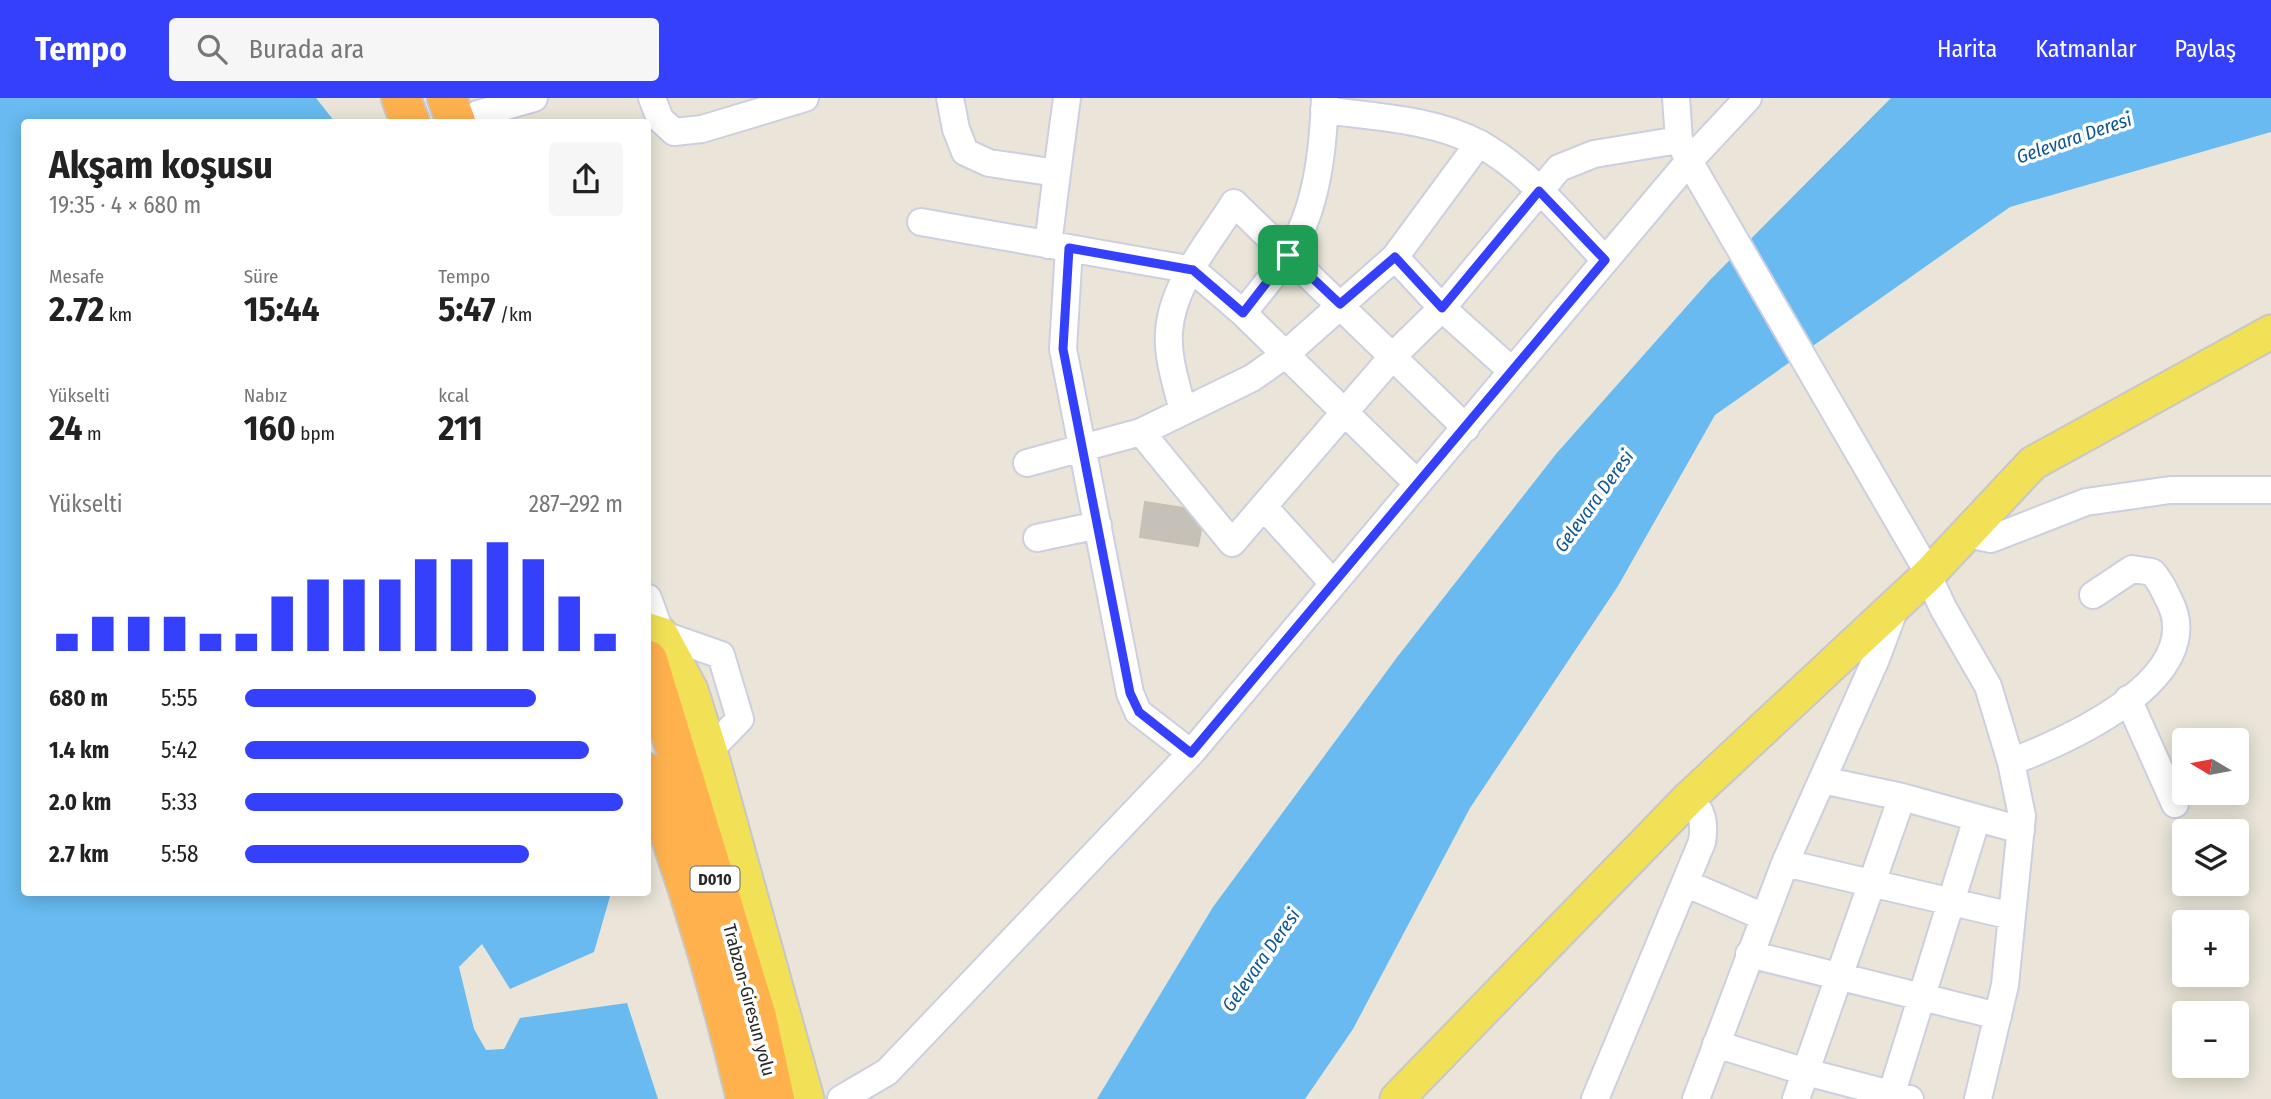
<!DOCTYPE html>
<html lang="tr">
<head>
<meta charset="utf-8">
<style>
  :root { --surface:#fff; --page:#f6f6f6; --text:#222; --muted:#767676; --accent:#3440fc }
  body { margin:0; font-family:"Fira Sans Condensed",sans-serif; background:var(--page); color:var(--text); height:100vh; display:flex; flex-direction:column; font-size:26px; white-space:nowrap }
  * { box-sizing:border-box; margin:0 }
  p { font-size:23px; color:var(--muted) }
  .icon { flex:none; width:38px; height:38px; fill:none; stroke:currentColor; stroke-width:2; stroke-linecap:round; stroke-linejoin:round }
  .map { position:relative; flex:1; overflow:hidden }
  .details { position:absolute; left:21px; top:21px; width:630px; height:777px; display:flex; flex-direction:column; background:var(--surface); border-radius:7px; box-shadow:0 4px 18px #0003 }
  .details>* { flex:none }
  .needle { width:46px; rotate:280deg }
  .buttons { position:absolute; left:2172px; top:630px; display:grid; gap:14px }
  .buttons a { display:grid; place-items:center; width:77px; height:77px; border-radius:7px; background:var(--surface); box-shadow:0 4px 18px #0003; font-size:35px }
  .pin { position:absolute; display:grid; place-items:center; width:60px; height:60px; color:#fff; margin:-30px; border-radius:14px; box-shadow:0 4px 10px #0006 }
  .round { display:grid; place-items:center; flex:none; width:74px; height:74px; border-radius:7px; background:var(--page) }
  .head { display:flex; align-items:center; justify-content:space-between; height:119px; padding:0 28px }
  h1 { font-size:38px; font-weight:700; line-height:52px }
  .metrics { display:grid; grid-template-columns:repeat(3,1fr); gap:10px; height:119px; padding:7px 28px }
  .metrics div { display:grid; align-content:center }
  .metrics b { font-size:35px; font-weight:700 }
  .metrics small { font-size:19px; font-weight:400 }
  .metrics p { font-size:19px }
  .chart { height:196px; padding:14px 28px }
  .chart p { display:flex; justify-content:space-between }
  .chart svg { width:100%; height:126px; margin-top:7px; stroke:var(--accent); stroke-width:6 }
  ul { padding:0 28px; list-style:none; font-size:23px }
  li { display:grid; grid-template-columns:112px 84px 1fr; align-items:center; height:52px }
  li i { height:18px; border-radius:9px; background:var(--accent) }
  header { display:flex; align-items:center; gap:42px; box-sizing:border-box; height:98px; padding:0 35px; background:var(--accent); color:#fff }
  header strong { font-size:33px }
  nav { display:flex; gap:38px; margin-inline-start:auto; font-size:24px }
  .search { width:490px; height:63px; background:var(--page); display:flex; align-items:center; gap:18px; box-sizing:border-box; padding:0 24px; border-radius:7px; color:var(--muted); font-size:26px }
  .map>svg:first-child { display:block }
  .water { fill:#68baf0 }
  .building { fill:#c5c1b8; stroke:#c5c1b2; stroke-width:2 }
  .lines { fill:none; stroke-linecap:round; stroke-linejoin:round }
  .minor-casing { stroke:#cdcfe1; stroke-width:30 }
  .major-casing { stroke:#c7c7c7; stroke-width:37 }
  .highway-casing { stroke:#c7c7c7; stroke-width:42 }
  .minor { stroke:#fff; stroke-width:26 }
  .major { stroke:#f2e156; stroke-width:33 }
  .highway { stroke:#ffb14e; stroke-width:38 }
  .route-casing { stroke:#fff; stroke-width:14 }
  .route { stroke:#3440fc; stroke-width:9 }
  .labels { text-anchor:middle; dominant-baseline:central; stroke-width:7; stroke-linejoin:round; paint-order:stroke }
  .shield { fill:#fff; stroke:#686868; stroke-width:2 }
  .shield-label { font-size:16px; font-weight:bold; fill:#272727 }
  .street-label { font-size:18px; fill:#272727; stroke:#fff }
  .water-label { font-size:19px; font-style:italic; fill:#0b5597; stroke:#fff }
</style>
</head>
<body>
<header>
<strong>Tempo</strong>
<div class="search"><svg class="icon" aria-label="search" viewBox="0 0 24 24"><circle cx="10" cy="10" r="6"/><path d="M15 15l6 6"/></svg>Burada ara</div>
<nav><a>Harita</a><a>Katmanlar</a><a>Paylaş</a></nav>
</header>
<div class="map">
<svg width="2271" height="1001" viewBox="0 0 2271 1001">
  <rect width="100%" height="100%" fill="#eae5d8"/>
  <path class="water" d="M0,0H316L335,24H24V794L611,795L594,854L510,891L482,846L459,869L474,931L486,952L504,951L520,920L627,905L658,1001H0Z
    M1891,0H2271V34L2010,109L1715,317L1618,488L1470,710L1353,931L1305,1001H1097L1213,809L1398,558L1556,356L1710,182Z"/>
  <path class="building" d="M1145,404L1183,410L1201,432L1198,448L1140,439Z"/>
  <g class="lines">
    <defs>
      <path id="minor" d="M652,0L660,21L674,34L702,31L805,0
        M950,0L956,31L965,54L989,65L1057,75L1067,0
        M1676,0L1679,42L1689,63L1922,464L1943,510L1988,588L2011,664L2022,718L2005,887L1978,1001
        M1324,12C1376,19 1433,21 1480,46C1529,73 1567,122 1605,162
        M478,16L534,0
        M921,124L1193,172L1243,215L1416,384
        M1048,147L1057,75
        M1069,150L1063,251L1130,595L1138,614L1191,655
        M1395,159L1442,210L1512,273
        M1243,215C1258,196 1274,178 1287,158C1317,113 1323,53 1325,0
        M1183,313C1177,288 1167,260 1169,234C1172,186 1210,144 1234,105L1466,330
        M1141,334L1232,445L1393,258L1442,210L1559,70L1594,56L1679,42
        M1027,365L1141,334L1252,280L1286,256L1395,159L1479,45
        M1264,409L1333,485
        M1967,436L1991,441L2086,404L2170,392H2271
        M1037,440L1098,427
        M648,500L661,536L721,557L740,621L710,652
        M2128,601L2175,706
        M2011,664C2068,642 2210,580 2169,502C2164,492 2160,482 2152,474L2132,471L2093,497
        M1822,682L1902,699L2021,732
        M1785,765L2012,818
        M1685,785L1764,819
        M1749,856L1998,918
        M1716,946L1806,974L1910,1001
        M841,1001L887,974L1191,655L1689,63L1748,0
        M1595,1001L1702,744C1705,726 1703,712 1689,700
        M1696,1001L1785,765L1876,561L1895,510
        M1796,1001L1902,699
        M1890,1001L1977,720"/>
      <path id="major" d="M648,532L661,536L691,592L710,652L807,1001
        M1397,1001L1689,700L1928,477L2033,365L2271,234"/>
      <path id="highway" d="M401,0L410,24
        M447,0L456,24
        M648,562L757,919L775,1001
        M648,675C687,782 720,890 746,1001"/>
    </defs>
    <use href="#minor" class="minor-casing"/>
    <use href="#major" class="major-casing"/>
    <use href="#highway" class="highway-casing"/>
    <use href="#minor" class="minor"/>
    <use href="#major" class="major"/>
    <use href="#highway" class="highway"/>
  </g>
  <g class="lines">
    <defs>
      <path id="route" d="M1539,93L1605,162L1191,655L1139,614L1130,595L1063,251L1069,150L1193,172L1243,215L1288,157L1340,206L1395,159L1442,210Z"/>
    </defs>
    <use href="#route" class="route-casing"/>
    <use href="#route" class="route"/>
  </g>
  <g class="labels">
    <rect class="shield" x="690.5" y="768.5" width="49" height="25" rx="5"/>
    <g class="shield-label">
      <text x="715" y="781">D010</text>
    </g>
    <g class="street-label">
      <text transform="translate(749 902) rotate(75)">Trabzon-Giresun yolu</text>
    </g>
    <g class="water-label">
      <text transform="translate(2074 40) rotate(-19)">Gelevara Deresi</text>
      <text transform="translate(1594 403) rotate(-54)">Gelevara Deresi</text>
      <text transform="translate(1261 862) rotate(-55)">Gelevara Deresi</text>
    </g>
  </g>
</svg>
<div class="buttons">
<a><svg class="needle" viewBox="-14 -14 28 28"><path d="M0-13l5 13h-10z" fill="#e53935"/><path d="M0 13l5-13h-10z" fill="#767676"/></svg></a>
<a><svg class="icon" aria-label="layers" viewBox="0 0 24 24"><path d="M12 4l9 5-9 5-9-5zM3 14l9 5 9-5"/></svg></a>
<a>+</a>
<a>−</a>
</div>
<div class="pin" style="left:1288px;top:157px;background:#1e9e55"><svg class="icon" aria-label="arrive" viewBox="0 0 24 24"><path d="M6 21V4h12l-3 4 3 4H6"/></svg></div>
<section class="details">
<div class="head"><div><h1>Akşam koşusu</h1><p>19:35 · 4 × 680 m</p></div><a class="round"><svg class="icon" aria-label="share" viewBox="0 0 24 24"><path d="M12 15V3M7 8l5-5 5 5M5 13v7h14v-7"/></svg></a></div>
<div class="metrics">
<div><p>Mesafe</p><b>2.72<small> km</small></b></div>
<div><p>Süre</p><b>15:44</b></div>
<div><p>Tempo</p><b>5:47<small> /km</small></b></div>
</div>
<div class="metrics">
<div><p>Yükselti</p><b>24<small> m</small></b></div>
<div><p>Nabız</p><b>160<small> bpm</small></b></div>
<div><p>kcal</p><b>211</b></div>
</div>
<div class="chart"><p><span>Yükselti</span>287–292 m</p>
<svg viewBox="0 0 160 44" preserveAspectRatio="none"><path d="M5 44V38M15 44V32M25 44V32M35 44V32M45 44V38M55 44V38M65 44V25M75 44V19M85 44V19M95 44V19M105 44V12M115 44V12M125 44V6M135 44V12M145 44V25M155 44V38"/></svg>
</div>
<ul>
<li><b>680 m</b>5:55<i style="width:77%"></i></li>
<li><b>1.4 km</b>5:42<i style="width:91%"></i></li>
<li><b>2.0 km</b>5:33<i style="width:100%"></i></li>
<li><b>2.7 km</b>5:58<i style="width:75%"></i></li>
</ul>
</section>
</div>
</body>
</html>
